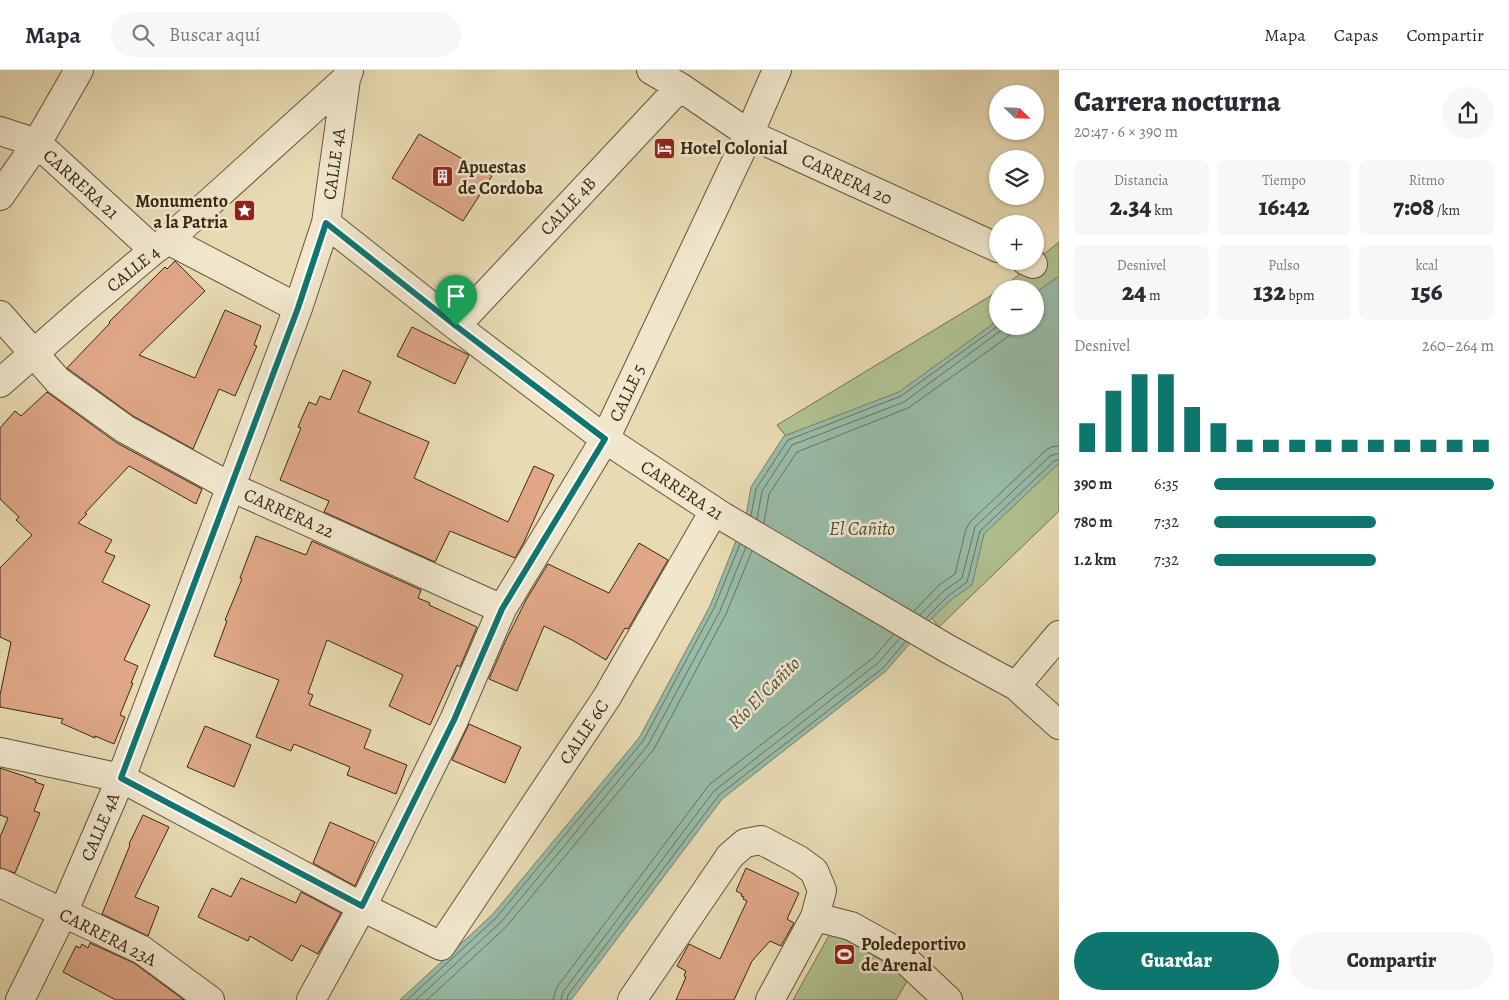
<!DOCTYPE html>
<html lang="es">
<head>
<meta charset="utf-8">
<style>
  :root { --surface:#fff; --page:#f7f7f7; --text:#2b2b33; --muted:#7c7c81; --line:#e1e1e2; --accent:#0f766e }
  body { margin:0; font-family:Alegreya,serif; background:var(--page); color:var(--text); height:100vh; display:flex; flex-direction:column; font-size:19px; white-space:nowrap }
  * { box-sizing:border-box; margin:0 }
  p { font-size:16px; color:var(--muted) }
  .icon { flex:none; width:28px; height:28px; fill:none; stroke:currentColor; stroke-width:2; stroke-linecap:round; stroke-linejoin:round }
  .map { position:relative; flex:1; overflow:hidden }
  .side { display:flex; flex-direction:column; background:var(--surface); width:450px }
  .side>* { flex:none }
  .needle { width:32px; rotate:113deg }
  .tools { position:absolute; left:989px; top:15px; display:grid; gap:10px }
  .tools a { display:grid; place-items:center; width:55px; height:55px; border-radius:50%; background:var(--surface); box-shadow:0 1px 4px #0004; font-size:25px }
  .pin { position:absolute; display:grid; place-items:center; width:42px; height:42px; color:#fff; margin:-51px -21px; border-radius:50% 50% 50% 0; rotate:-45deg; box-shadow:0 0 5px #0007 }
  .pin .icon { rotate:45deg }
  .round { display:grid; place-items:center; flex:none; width:52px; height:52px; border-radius:26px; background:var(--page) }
  .headline { display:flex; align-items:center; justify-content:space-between; height:85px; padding:0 15px }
  h1 { font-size:28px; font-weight:800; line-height:38px }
  .figures { display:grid; grid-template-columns:repeat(3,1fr); gap:8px; height:85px; padding:5px 15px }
  .figures div { display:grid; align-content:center; border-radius:8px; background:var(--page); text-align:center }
  .figures b { font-size:25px; font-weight:800 }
  .figures small { font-size:14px; font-weight:400 }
  .figures p { font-size:14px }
  .chart { height:140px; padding:10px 15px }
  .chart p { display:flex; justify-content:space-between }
  .chart svg { width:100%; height:90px; margin-top:5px; stroke:var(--accent); stroke-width:6 }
  .primary-button { display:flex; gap:10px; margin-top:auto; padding:10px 15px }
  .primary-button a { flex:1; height:58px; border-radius:30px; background:var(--accent); color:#fff; font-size:20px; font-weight:800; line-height:58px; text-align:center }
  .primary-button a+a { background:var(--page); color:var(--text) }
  ul { padding:0 15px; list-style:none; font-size:16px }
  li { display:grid; grid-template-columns:80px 60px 1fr; align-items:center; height:38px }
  li i { height:12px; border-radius:6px; background:var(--accent) }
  header { display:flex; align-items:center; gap:30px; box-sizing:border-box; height:70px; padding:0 25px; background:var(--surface); border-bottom:1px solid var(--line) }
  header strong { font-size:24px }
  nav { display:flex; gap:28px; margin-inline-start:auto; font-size:18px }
  .search { width:350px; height:45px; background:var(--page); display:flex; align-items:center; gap:12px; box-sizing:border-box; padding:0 18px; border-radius:28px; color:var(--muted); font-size:19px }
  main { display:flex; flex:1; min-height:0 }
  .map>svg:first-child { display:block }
  .green { fill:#b0c190; stroke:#747452 }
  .water { fill:#98bba8; stroke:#72806d }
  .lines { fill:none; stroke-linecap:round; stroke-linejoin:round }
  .shore { stroke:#68725e; stroke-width:1 }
  .building { fill:#dfa787; stroke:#392815 }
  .minor-casing { stroke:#65543c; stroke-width:30 }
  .minor { stroke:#f0e7cd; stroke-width:28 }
  .route-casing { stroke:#fff; stroke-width:10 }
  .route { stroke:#0f766e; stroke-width:6 }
  .labels { text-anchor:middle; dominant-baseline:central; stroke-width:5; stroke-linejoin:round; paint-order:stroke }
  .poi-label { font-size:18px; font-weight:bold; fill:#392815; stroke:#f0e7cd; text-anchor:start }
  .street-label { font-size:18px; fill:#392815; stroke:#f0e7cd }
  .water-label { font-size:19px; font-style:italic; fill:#514d3a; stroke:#f0e7cd }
</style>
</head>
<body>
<header>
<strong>Mapa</strong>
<div class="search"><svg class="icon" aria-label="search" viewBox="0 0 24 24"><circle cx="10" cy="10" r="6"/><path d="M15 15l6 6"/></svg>Buscar aquí</div>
<nav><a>Mapa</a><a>Capas</a><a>Compartir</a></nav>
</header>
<main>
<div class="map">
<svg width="1059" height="930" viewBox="0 0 1059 930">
  <rect width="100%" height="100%" fill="#e8dab2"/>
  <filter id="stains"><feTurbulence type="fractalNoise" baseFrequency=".004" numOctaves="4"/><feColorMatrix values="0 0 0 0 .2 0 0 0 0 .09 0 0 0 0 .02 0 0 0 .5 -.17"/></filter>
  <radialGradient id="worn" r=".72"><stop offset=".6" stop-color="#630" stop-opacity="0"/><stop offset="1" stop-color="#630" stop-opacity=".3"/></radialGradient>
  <path class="green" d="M1059,172V441L939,557L777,355L997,222L998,256H1035V219H1001Z
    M831,862L910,906L896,930H793Z"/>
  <path class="water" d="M1059,206V393L984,464L972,515L952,529L931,549L886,601L722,729L571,930H400L493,844L639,668L710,536L746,446L751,417L784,366L899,322L997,251L998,256H1035V223Z"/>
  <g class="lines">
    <path class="shore" d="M751,446L756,419L788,370L901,326L998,256
      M757,449L762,421L792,375L904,332L1007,256
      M764,453L769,424L797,382L908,338L1009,266L1015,256
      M914,541L939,515L955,504L966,459L971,451L1045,381L1051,377L1059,376
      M920,545L944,521L962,508L975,457L1050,386L1059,383
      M926,548L948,526L967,512L980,461L1054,391L1059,390
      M407,930L496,848L643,671L714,538L740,474
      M416,930L501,852L648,675L720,541L746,477
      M427,930L506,857L654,679L726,544L752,481
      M553,930L557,917L709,715L873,588L894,564
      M561,930L563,922L714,721L878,593L900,568
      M567,930L568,925L719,725L883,598L906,571"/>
  </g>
  <path class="building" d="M419,64L492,106L463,151L392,108Z
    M175,191L205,221L139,285L195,308L225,240L261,256L254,275L257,276L235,326L219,319L193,379L133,346L67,298L110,253L109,252L165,197L167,199Z
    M412,257L469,285L455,314L397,286Z
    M343,300L371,312L358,342L429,372L414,408L508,452L534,396L554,405L523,474L515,488L450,461L435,492L324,442L329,431L280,410L301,358L298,357L309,332L316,335L320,326L330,330Z
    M47,322L117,373L202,419L196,434L129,396L85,443L87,444L78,453L112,470L105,482L115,486L102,512L150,535L124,590L138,596L131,613H133L120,645L125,647L114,674L95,666V668L61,653L63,649L0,637V625L11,572L0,567V498L32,465L16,450L19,447L0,429V358L15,341L21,346Z
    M256,466L306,485L312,471L421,520L418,528L430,533L429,535L477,557L460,597L457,595L430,655L389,636L403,605L327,570L308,623L313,625L309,635L371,660L364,678L407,695L396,724L347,705L350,697L294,674L291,681L256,667L279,610L214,586L227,551L225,550L242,509L240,508Z
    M639,473L668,490L628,559L625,558L606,590L572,570L544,556L517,621L489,609L506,570L526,530L548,494L609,523Z
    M469,654L521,677L505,713L452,690Z
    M205,656L251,675L234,717L187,697Z
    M0,698L36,710L35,712L44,715L34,741L40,743L15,803L0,798V767L8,748L0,745Z
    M143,745L169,757L135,827L159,837L148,866L102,844L130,775L129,774Z
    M330,752L375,772L355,816L313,793Z
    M746,798L799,823L787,849L794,853L781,876L770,871L752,891L734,930H676L686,907L684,906L686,901L677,896L689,874L720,889L747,831L743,829L744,827L741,826L742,824L736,821Z
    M241,808L296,833L301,822L341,843L318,884L301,875L292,891L250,866L248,871L198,847L212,818L231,827Z
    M90,873L134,893L184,930H116L63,902L76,876L80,878L82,874L88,878Z"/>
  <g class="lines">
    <defs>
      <path id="minor" d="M651,0L680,17L749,64L998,178
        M0,61L37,73L154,180
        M0,126L37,73L79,0
        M326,153L456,256L605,369L722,446L948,579L1016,616L1059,655
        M168,170L298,238
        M1026,191L1033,194
        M0,245L58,311L125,359L231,417L502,539
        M456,256L680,17
        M0,313L90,234L154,180L168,170L346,9L349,1
        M1016,616L1059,565
        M0,682L121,708L362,837L441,876L607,627L714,441
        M0,813L142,880L210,930
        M815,847L851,856L896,881L948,930
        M20,930L63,843L121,708L298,238L326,153L346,9
        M311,930L362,837L454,650L502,539L605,369L749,64L777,0
        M632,930L730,786L745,773L761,770L799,790L814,801L822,820L815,847L770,930"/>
    </defs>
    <use href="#minor" class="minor-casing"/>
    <use href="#minor" class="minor"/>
  </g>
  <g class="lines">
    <defs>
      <path id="route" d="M326,153L456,256L605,369L502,539L454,650L362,836L121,708L298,238Z"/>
    </defs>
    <use href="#route" class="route-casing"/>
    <use href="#route" class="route"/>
  </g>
  <defs>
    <symbol id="hotel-square" viewBox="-11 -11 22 22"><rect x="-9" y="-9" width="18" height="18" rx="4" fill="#8f2418" stroke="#f0e7cd"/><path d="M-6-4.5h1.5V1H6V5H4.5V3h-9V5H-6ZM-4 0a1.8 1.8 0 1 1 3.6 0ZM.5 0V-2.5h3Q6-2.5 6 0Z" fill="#fff"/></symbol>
    <symbol id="building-square" viewBox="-11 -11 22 22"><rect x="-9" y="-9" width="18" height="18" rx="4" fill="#8f2418" stroke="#f0e7cd"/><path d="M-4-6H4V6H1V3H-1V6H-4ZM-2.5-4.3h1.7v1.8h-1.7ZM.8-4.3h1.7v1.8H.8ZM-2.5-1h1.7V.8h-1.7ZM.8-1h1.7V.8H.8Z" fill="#fff"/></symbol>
    <symbol id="sight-square" viewBox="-11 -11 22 22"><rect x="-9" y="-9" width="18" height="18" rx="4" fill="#8f2418" stroke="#f0e7cd"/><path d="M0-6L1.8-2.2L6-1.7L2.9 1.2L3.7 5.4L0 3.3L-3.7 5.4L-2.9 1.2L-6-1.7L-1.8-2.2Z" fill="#fff"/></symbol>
    <symbol id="stadium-square" viewBox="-11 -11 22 22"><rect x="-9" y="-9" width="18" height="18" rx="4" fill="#8f2418" stroke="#f0e7cd"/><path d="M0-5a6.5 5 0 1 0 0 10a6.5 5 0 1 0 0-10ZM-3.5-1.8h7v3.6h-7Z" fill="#fff"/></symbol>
  </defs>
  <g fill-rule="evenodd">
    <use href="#hotel-square" x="652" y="66" width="25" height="25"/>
    <use href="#building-square" x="430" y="94" width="25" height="25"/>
    <use href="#sight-square" x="232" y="128" width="25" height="25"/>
    <use href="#stadium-square" x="832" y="872" width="25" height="25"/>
  </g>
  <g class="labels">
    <g class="poi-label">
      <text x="680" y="78">Hotel Colonial</text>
      <text x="458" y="97">Apuestas<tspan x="458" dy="21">de Cordoba</tspan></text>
      <text x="228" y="131" text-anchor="end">Monumento<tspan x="228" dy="21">a la Patria</tspan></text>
      <text x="861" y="874">Poledeportivo<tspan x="861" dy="21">de Arenal</tspan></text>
    </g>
    <g class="street-label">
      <text transform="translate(334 94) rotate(-82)">CALLE 4A</text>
      <text transform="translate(847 109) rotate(25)">CARRERA 20</text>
      <text transform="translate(81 114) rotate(42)">CARRERA 21</text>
      <text transform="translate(568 136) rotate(-47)">CALLE 4B</text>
      <text transform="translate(133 199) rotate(-39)">CALLE 4</text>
      <text transform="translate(627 323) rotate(-65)">CALLE 5</text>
      <text transform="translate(682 420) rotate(33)">CARRERA 21</text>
      <text transform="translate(289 443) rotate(24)">CARRERA 22</text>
      <text transform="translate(584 662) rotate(-56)">CALLE 6C</text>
      <text transform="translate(100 757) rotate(-67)">CALLE 4A</text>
      <text transform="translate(108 867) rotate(27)">CARRERA 23A</text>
    </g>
    <g class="water-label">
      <text x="862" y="459">El Cañito</text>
      <text transform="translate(764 623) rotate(-45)">Río El Cañito</text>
    </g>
  </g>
  <rect width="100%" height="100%" filter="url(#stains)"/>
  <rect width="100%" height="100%" fill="url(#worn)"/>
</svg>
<div class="tools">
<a><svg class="needle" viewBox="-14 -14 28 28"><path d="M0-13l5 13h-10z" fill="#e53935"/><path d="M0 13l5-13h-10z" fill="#7c7c81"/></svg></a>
<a><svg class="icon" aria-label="layers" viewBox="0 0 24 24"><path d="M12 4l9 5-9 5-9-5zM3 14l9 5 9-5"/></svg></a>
<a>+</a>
<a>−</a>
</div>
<div class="pin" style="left:456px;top:256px;background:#1e9e55"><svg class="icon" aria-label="arrive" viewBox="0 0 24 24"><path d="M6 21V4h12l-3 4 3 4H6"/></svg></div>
</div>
<section class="side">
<div class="headline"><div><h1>Carrera nocturna</h1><p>20:47 · 6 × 390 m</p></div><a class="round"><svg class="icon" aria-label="share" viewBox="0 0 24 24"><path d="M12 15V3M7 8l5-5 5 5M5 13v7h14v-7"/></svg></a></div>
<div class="figures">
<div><p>Distancia</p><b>2.34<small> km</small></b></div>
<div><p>Tiempo</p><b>16:42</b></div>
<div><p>Ritmo</p><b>7:08<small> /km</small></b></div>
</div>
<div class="figures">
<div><p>Desnivel</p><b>24<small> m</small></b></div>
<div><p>Pulso</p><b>132<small> bpm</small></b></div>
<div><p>kcal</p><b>156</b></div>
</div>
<div class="chart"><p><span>Desnivel</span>260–264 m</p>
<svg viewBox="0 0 160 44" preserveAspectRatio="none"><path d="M5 44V30M15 44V14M25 44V6M35 44V6M45 44V22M55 44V30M65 44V38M75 44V38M85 44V38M95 44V38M105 44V38M115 44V38M125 44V38M135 44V38M145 44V38M155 44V38"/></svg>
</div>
<ul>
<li><b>390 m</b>6:35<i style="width:100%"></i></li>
<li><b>780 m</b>7:32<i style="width:58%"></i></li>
<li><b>1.2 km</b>7:32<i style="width:58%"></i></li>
</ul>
<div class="primary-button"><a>Guardar</a><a>Compartir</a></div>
</section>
</main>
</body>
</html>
